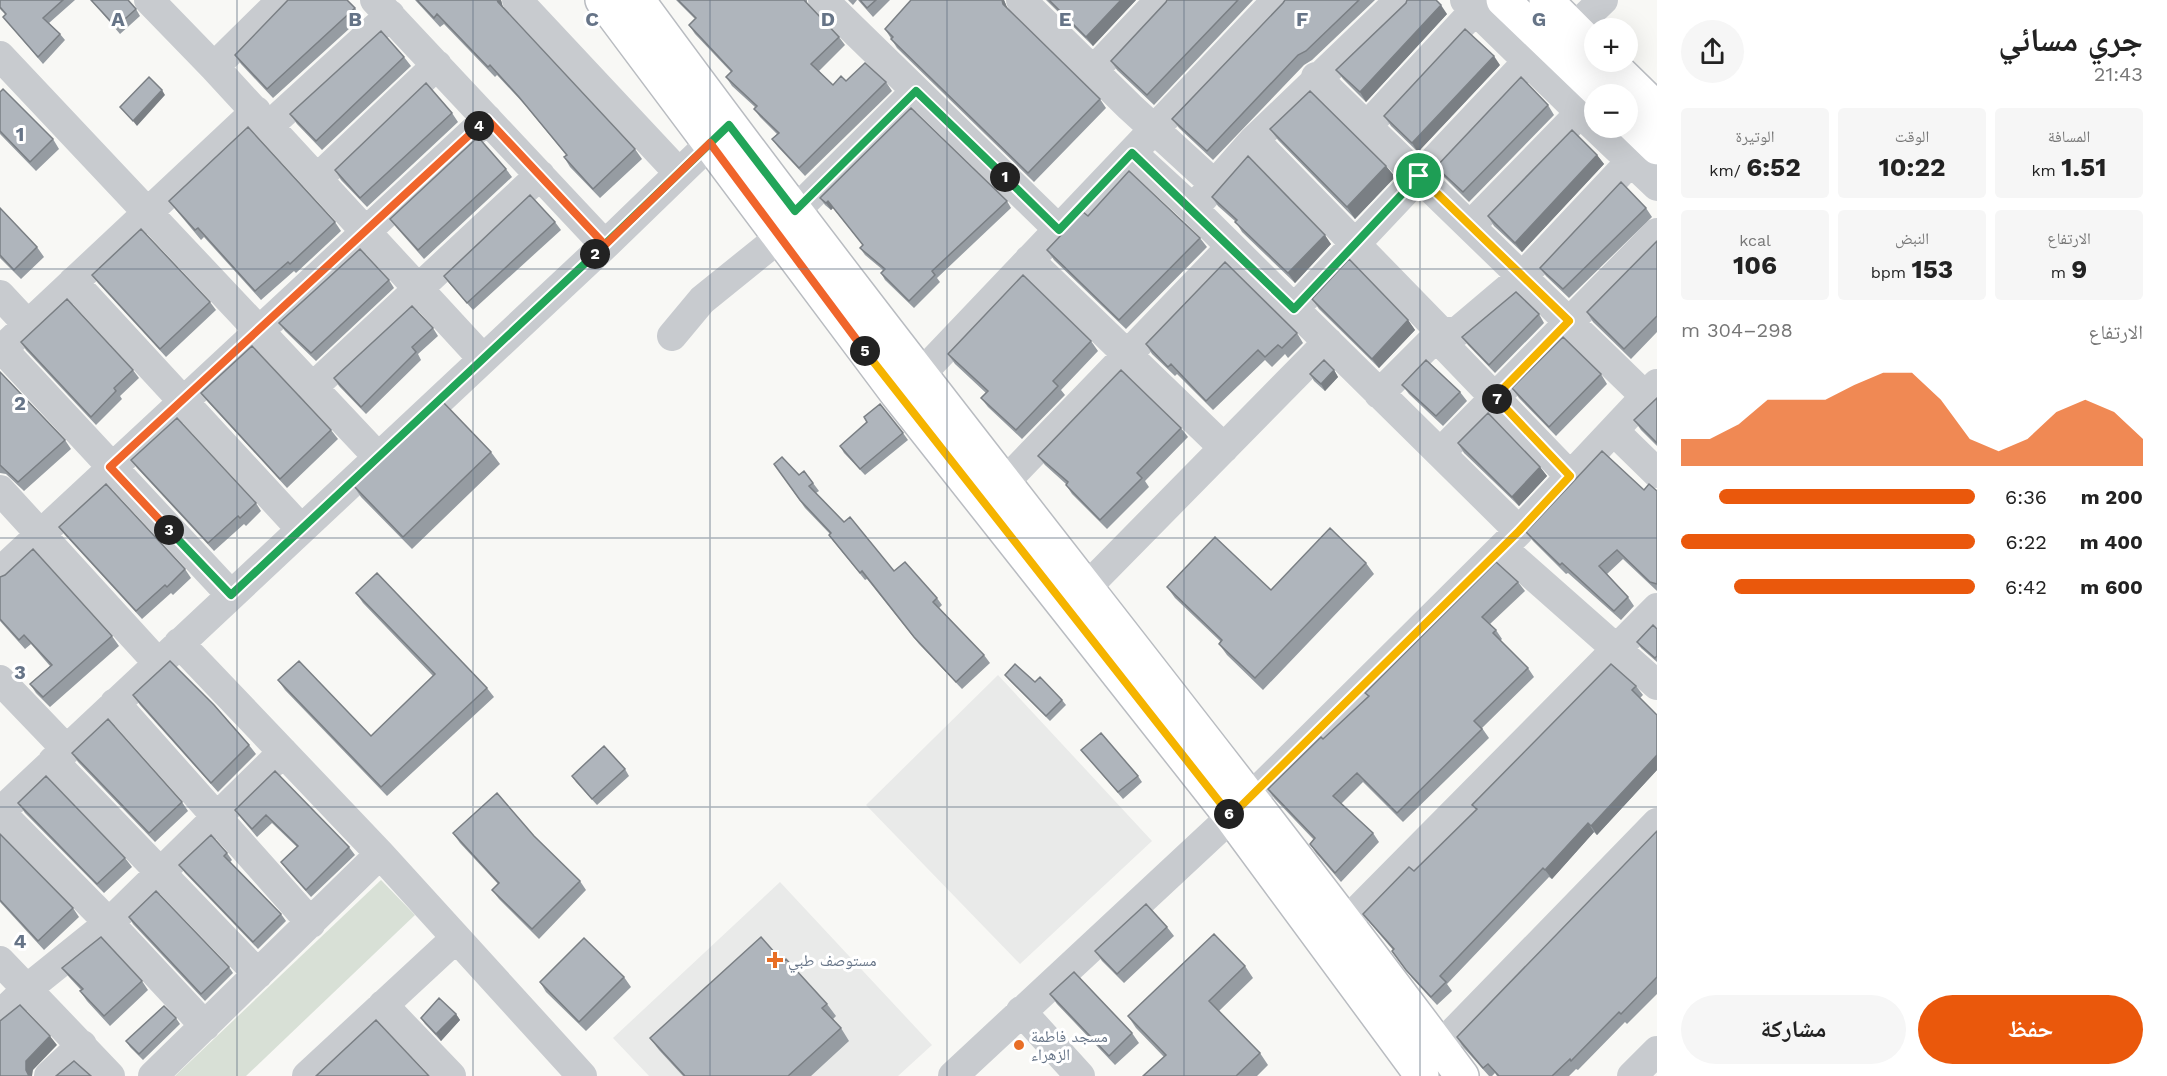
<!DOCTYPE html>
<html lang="ar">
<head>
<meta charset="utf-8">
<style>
  :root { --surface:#fff; --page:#f6f6f6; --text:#222; --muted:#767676; --accent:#ea580c }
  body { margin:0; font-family:"Work Sans","Noto Naskh Arabic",sans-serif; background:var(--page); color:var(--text); direction:rtl; height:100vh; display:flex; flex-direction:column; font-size:22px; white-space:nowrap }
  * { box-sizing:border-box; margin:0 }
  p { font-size:20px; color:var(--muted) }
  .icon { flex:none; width:33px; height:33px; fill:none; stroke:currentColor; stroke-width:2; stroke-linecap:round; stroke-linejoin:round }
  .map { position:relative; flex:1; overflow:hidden; direction:ltr }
  .details { display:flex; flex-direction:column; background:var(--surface); width:510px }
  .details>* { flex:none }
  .buttons { position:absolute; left:1584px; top:18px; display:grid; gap:12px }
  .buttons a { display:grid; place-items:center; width:54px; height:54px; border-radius:50%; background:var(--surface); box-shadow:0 6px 24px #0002; font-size:30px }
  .pin { position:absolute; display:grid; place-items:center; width:51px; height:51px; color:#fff; margin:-26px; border:3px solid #fff; border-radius:50%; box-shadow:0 2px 6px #0007 }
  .km { position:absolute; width:30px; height:30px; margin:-15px; border-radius:50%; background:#222; color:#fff; font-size:16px; line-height:30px; text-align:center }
  .round { display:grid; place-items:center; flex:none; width:63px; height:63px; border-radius:32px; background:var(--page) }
  .summary { display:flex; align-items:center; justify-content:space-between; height:102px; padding:0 24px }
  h1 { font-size:33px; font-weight:700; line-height:45px }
  .stats { display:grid; grid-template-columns:repeat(3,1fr); gap:9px; height:102px; padding:6px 24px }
  .stats div { display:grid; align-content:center; border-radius:6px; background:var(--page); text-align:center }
  .stats b { font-size:26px; font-weight:700 }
  .stats small { font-size:16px; font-weight:400 }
  .stats p { font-size:16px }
  .chart { height:168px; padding:12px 24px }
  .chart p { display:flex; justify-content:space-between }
  .chart svg { width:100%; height:108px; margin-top:6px; fill:var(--accent); opacity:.7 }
  .action { display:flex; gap:12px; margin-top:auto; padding:12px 24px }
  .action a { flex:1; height:69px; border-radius:36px; background:var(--accent); color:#fff; font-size:24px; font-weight:700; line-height:69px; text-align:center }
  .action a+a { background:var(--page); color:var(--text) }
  ul { padding:0 24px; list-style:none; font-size:20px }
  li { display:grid; grid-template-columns:96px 72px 1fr; align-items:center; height:45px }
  li i { height:15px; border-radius:8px; background:var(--accent) }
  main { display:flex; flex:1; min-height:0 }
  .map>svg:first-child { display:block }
  .built { fill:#e9eae9 }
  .green { fill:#d8e0d6 }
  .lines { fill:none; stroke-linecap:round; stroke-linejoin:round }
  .major-casing { stroke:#b9bcc1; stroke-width:36 }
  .minor { stroke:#c8cbcf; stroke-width:30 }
  .major { stroke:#fff; stroke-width:33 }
  .wall { fill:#969ca2 }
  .shaded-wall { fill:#7a7f84 }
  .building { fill:#afb5bc; stroke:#7a7f84; stroke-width:1.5 }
  .split-1-casing { stroke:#fff; stroke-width:12 }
  .split-2-casing { stroke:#fff; stroke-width:12 }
  .split-3-casing { stroke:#fff; stroke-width:12 }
  .split-4-casing { stroke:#fff; stroke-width:12 }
  .split-5-casing { stroke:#fff; stroke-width:12 }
  .split-6-casing { stroke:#fff; stroke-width:12 }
  .split-7-casing { stroke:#fff; stroke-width:12 }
  .split-8-casing { stroke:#fff; stroke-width:12 }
  .split-1 { stroke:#22a559; stroke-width:8 }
  .split-2 { stroke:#22a559; stroke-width:8 }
  .split-3 { stroke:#22a559; stroke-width:8 }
  .split-4 { stroke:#f0652b; stroke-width:8 }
  .split-5 { stroke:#f0652b; stroke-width:8 }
  .split-6 { stroke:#f5b400; stroke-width:8 }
  .split-7 { stroke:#f5b400; stroke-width:8 }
  .split-8 { stroke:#f5b400; stroke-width:8 }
  .grid { fill:none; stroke:#667487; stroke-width:1.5; stroke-opacity:0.55 }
  .poi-dot { fill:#e86e25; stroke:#fff; stroke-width:2 }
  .labels { text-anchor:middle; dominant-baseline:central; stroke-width:6; stroke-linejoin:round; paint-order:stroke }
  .poi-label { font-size:16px; fill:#667487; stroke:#fff; text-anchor:start }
  .grid-label { font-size:20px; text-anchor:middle; font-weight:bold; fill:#667487; stroke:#fff; stroke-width:6; stroke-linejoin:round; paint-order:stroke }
</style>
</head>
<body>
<main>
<section class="details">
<div class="summary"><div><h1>جري مسائي</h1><p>21:43</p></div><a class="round"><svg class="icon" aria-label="share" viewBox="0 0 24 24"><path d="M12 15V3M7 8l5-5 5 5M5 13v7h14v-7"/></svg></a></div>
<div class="stats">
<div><p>المسافة</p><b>1.51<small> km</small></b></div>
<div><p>الوقت</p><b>10:22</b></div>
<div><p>الوتيرة</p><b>6:52<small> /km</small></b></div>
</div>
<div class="stats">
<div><p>الارتفاع</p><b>9<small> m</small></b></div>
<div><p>النبض</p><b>153<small> bpm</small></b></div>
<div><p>kcal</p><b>106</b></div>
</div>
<div class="chart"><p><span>الارتفاع</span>298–304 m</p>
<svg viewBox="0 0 160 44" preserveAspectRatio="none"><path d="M0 44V33L10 33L20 27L30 17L40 17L50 17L60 11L70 6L80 6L90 17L100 33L110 38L120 33L130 22L140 17L150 22L160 33V44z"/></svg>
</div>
<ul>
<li><b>200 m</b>6:36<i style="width:87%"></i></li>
<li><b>400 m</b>6:22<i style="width:100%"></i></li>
<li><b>600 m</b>6:42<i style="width:82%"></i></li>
</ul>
<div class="action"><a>حفظ</a><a>مشاركة</a></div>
</section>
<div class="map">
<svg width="1657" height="1076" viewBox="0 0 1657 1076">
  <rect width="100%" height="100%" fill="#f8f8f5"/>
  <path class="built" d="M998,675L1152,841L1020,964L866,805Z
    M780,882L932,1045L898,1076H649L613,1038Z"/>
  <path class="green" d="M381,880L415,915L246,1076H175Z"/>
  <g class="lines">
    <defs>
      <path id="major" d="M602,0L897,394L1231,817L1422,1076
        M638,0C905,365 1192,714 1462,1076
        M1503,0L1601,94
        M1546,0L1594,48
        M1609,62L1657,109
        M1628,120L1657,148"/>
    </defs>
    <use href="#major" class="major-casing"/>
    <path class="minor" d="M149,0L214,67
      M282,0L214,67L483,359
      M375,0L605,245
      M517,0L678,172
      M823,0L1059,230
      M1021,0L1130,107L1214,184
      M1465,0L1594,126
      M1574,28L1603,0
      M0,56L378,457
      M1093,71L1160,0
      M1316,77L1646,397
      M270,125L390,15
      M1367,126L1475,10
      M1596,128L1657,186
      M1254,140L1441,332L1444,345L1570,476
      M1132,153L1193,209L1519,531
      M318,178L437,65
      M1193,209L1254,140L1400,0
      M795,211L916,91
      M1470,226L1580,113
      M1029,260L1224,448
      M73,282L301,529
      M0,295L28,325
      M1294,309L1528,61
      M672,336L702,300L780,237
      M2,349L231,595
      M0,351L256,111
      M312,388L540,175
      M902,390L920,375L1277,0
      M1379,394L1441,332H1457L1522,277L1631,161
      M1614,431L1657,473
      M1440,453L1657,233
      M1003,484L1230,248
      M0,490L158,663
      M1502,548L1657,685
      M0,572L487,119
      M1086,588L1328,342
      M179,643L380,854L582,1076
      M0,680L66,749
      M115,703L311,923
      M53,761L258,974
      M0,812L605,245L727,127
      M0,812L109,923L205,1026
      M1345,923L1657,608
      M0,961L110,1076
      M383,1005L451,1076
      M1021,1011L1080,1076
      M0,1015L27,989L109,923L283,752
      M1440,1046L1657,823
      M49,1076L82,1045
      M153,1076L380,854
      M307,1076L456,938
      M953,1076L1231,817L1519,531L1657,384
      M1632,1076L1657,1051"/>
    <use href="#major" class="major"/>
  </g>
  <path class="wall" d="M0,0H75L49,23L60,34L65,40L43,64L3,17L6,15L0,9Z
    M91,0L136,9L140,16L120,34Z
    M415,0H501L503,8L635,149L642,159L600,198L570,167L564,157L566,155L526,106L497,75L495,77L444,24L440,27Z
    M676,0H807V3L839,37L845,45L819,71L833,85L846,81L886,82L892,91L805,176L778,147L772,139L777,134L760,117L754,109L755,107L732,86L726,77L731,72L695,34L689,25L695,19Z
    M848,0H857L853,5Z
    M858,0H890L873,17Z
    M1004,0L1007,8L1100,99L1106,108L1034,182L897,48L885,29Z
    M1046,0H1136L1093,46Z
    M1167,0H1253L1154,105L1117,70L1111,61L1166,2Z
    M1285,0H1375L1312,60L1304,65L1213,160L1179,128L1172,119L1283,3Z
    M1406,3L1447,14L1366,102L1343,79L1336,70Z
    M355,8L361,18L273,98L241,64L235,55Z
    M404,57L411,66L322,150L297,124L290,114Z
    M1500,65L1418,152L1391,126L1384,116Z
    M0,92L53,139L59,149L36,171L0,134Z
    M1548,105L1554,115L1469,202L1443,176L1436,167Z
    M452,113L458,122L367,207L341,180L335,170Z
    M1270,129L1386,166L1395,177L1355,219L1278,140Z
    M1597,155L1604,164L1522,252L1494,226L1488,216Z
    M506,169L512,177L424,259L396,227L390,219Z
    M1212,197L1331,244L1295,283L1242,232L1236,222L1218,206Z
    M820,198L1007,201L1011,208L937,278L940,282L914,308L885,280L881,273L883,270L865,255L860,248L863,245L833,208L831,210L825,205Z
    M169,201L335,222L341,231L296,273L294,271L261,300L204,237L201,240L176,210Z
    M0,208L37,247L44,257L21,279L0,258Z
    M1646,208L1652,217L1569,298L1546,276L1540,268Z
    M1088,216L1200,238L1207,247L1126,329L1054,260L1047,250Z
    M555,222L561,230L473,310L449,283L444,276Z
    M1657,241V332L1631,359L1593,322L1587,312Z
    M92,275L210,302L216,310L166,357L98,283Z
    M389,280L394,288L316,361L285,331L279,323Z
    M1312,299L1408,320L1415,330L1379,368L1319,309Z
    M1539,314L1544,323L1495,373L1468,345L1462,337Z
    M433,328L438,336L418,354L421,360L366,414L339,386L334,378Z
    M1297,333L1303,343L1288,358L1285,354L1272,367L1265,360L1213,410L1177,374L1175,376L1152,354L1146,344Z
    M1091,341L1098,351L1061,390L1065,395L1022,439L988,407L981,398L986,393L955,364L948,354Z
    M21,342L133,370L139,378L120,396L122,399L96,425L26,350Z
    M1334,370L1338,377L1325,391L1314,381L1310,374Z
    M0,372L65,440L71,449L24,491L6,474L0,473Z
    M1601,374L1607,384L1556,436L1519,398L1512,388Z
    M1402,385L1460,392L1467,401L1443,426L1409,394Z
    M201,393L331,430L338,439L287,488L208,402Z
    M1657,398V446L1641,430L1634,420Z
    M1181,428L1188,437L1145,481L1149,487L1107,529L1072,494L1066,485V484L1045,465L1038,456Z
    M903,433L908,440L865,475L844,453L840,446Z
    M1458,443L1540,467L1547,476L1519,506L1464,453Z
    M491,452L500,464L412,549L361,497L353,485Z
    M131,460L256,503L261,511L246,526L244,524L214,551L137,468Z
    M774,464L799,475L804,471L819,491L816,493L844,522L894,571L937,598L942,605L939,608L984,655L990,663L962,689L919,644L867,579L865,580L834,542L829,535L830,534L805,508Z
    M1644,490L1657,491V591L1623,559L1607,574L1628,597L1634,606L1621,620L1568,573L1566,574L1533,541L1526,532Z
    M59,527L185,569L191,578L173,595L171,593L142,619L65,535Z
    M1366,563L1374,574L1263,690L1227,655L1219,644L1221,642L1175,598L1167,587L1271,590Z
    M0,577L112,636L119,646L50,707L36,693L30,684L50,666L31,644L25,649L0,621Z
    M1518,582L1525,591L1490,624L1496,630L1502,639L1500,641L1528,668L1534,677L1482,728L1489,738L1403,822L1363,782L1341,804L1373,833L1379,842L1341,882L1316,853L1310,844L1314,840L1274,798L1268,789L1323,739L1368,697L1365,693Z
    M356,593L487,688L494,697L387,796L285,690L278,680L371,736L433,676L363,603Z
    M1657,629V662L1641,648L1637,642Z
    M1005,675L1035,682L1062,700L1066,705L1050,721L1009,680Z
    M1636,686L1643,695L1640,698L1657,715V770L1597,835L1594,832L1552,879L1549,877L1447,984L1452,991L1437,1005L1412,978L1392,951L1393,950L1370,923L1363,914L1414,871L1476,810L1472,805Z
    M133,695L249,745L256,754L218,792L140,705Z
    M1081,750L1138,776L1142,782L1123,799Z
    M72,753L182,802L188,811L155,842L78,762Z
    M625,769L629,776L597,805L576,782L572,776Z
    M275,771L349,847L355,855L311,897L287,870L281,862L297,847L272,823L257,837L241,818L235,810Z
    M18,803L125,858L132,867L104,893L25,813Z
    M1657,831V994L1627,1024L1625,1022L1578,1070L1576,1069L1569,1076H1497L1495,1073L1492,1076H1489L1463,1047L1457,1037Z
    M453,833L534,836L580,881L586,890L539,939L499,899L492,890L498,884L460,843Z
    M0,834L73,908L79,917L44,950L0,902Z
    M227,853L232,860L230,862L281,914L286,921L258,949L185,873L179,865Z
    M129,917L229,967L233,973L205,1001L133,924Z
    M1167,927L1174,936L1124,983L1102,961L1095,951Z
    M783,962L827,1004L836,1016L833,1019L841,1028L849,1041L811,1076H683L659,1050L650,1038Z
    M1245,966L1253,978L1219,1011L1260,1053L1268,1065L1257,1076H1143L1164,1057L1136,1028L1128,1016Z
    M62,968L142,981L148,990L110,1026L87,1001L80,991L81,990L69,977Z
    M624,977L631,987L586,1031L546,992L540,982Z
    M1050,994L1132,1033L1139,1043L1115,1065L1057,1004Z
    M456,1014L460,1020L441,1041L425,1024L421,1018Z
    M176,1018L180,1024L143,1060L130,1047L126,1041Z"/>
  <path class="shaded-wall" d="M497,0H501L504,12L498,2Z
    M1002,0H1004L1009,12L1003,4Z
    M1121,0H1136L1093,46L1086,37Z
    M1441,5L1447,14L1366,102L1360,92Z
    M1494,56L1500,65L1418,152L1412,143Z
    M162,90L165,95L137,126L133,121Z
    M1597,155L1604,164L1522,252L1515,243Z
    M1386,166L1395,177L1355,219L1347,207Z
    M828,201L833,208L831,210L826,203Z
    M1325,235L1331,244L1295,283L1288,273Z
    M1408,320L1415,330L1379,368L1372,359Z
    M1334,370L1338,377L1325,391L1321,384Z
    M1540,467L1547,476L1519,506L1512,497Z
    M1657,755V770L1597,835L1591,826Z
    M1588,823L1594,832L1552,879L1545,870Z
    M456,1014L460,1020L441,1041L436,1034Z
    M50,1036L57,1045L33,1070L32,1076H29L26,1070V1061Z"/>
  <path class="building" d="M0,0H63L43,18L60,34L38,57L3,17L6,14L0,7Z
    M91,0H128L136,9L116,27Z
    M288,0H347L355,8L267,89L235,55Z
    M417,0H497L498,2L635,149L593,189L564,157L567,155L519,97L490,65L488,67L437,14L434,18Z
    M678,0H804L839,37L811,64L833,85L841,76L846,81L865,63L886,82L799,168L772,139L779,133L754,109L757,106L726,77L732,71L689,25L696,18Z
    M860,0H876L867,8Z
    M911,0H1002L1003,4L1100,99L1028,173L891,39L893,37L885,29Z
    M1049,0H1121L1086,37Z
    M1167,0H1238L1147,95L1111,61L1166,2Z
    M1285,0H1359L1306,51L1298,55L1207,151L1172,119L1283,3Z
    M1407,0H1436L1441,5L1360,92L1336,70L1406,3Z
    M1465,29L1494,56L1412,143L1384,116Z
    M381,31L404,57L316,141L290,114Z
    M149,77L162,90L133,121L120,107Z
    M1521,77L1548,105L1463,192L1436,167Z
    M426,83L452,113L360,198L335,170Z
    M3,89L53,139L30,162L0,131V92Z
    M1310,91L1386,166L1347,207L1270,129Z
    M911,108L1007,201L932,271L935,275L909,301L881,273L885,269L860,248L863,245L828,201L826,203L820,198Z
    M248,127L335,222L290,264L288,262L255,291L198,228L195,230L169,201Z
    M1572,130L1597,155L1515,243L1488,216Z
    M478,137L506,169L418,250L390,219Z
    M1248,156L1325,235L1288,273L1235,222L1237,220L1212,197Z
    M1129,171L1200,238L1119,320L1047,250L1083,212L1088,216Z
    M1621,182L1646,208L1563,289L1540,268Z
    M530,195L555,222L467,303L444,276Z
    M0,208L37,247L14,270L0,255Z
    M141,229L210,302L160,349L92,275Z
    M1657,241V316L1624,349L1587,312Z
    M360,249L389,280L311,353L279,323Z
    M1349,259L1408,320L1372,359L1312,299Z
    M1225,262L1297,333L1282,348L1278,345L1265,357L1258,350L1206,401L1171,364L1168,367L1146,344Z
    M1023,275L1091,341L1053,381L1058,386L1016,430L981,398L988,391L948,354Z
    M1516,292L1539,314L1489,365L1462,337Z
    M67,299L133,370L114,388L116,391L91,417L21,342Z
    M412,306L433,328L412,347L416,352L361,407L334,378Z
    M1563,337L1601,374L1549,427L1512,388Z
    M252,346L331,430L280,479L201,393Z
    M1324,360L1334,370L1321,384L1310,374Z
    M1426,360L1460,392L1436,416L1402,385Z
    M1121,370L1181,428L1137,473L1142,478L1100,520L1066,485L1068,482L1038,456Z
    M0,372L65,440L18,482L0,465Z
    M1657,398V443L1634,420Z
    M442,401L491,452L403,537L353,485Z
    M880,404L903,433L860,469L840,446L867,422L864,417Z
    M1488,413L1540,467L1512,497L1458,443Z
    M177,418L256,503L240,518L238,516L208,543L131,460Z
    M1602,451L1644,490L1649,484L1657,491V584L1650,582L1617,550L1599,566L1628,597L1614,611L1562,563L1560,565L1526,532Z
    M782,457L799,475L804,471L813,483L809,486L844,522L850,517L894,571L905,562L937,598L933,602L984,655L956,682L914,637L862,571L860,573L829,535L831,533L800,500L774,464Z
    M106,484L185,569L167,587L165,585L136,611L59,527Z
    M1330,528L1366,563L1255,678L1219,644L1222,640L1167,587L1215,537L1271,590Z
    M33,549L112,636L43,697L30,684L52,665L24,635L19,640L0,619V577L5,575Z
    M1496,562L1518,582L1482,617L1496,630L1493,633L1528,668L1474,721L1482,729L1397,813L1357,773L1333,796L1373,833L1335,873L1310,844L1315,838L1268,789L1321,737L1323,739L1369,696L1365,693Z
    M377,573L487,688L381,787L278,680L299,661L371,736L435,674L356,593Z
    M1653,625L1657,629V656L1655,658L1637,642Z
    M170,661L214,705L249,745L211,783L133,695Z
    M1015,664L1035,682L1040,677L1062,700L1046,716L1005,675Z
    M1611,664L1636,686L1632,690L1657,715V755L1591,826L1588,823L1545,870L1543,868L1440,976L1446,982L1431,997L1406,970L1392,951L1394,949L1363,914L1409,867L1414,871L1477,809L1472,805Z
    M108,719L182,802L149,833L72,753Z
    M1101,733L1138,776L1118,792L1081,750Z
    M604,746L625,769L592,799L572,776Z
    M275,771L349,847L306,890L281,862L298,846L266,815L252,829L235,810Z
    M46,776L125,858L97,884L18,803Z
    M497,793L534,836L580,881L532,929L492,890L499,883L453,833Z
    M1657,831V977L1621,1014L1619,1012L1571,1061L1570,1059L1552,1076H1499L1488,1064L1483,1068L1457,1037Z
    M0,834L73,908L38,941L0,900Z
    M211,835L227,853L224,856L281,914L253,942L179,865Z
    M156,891L229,967L201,994L129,917Z
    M1146,904L1167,927L1117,974L1095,951Z
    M1214,934L1245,966L1209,1001L1260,1053L1236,1076H1143L1166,1055L1128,1016Z
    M101,937L142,981L104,1016L80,991L83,989L62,968Z
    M761,937L783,962L786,959L827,1004L822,1008L841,1028L788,1076H685L650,1038Z
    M584,938L624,977L579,1022L540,982Z
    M1074,972L1132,1033L1109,1056L1050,994Z
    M439,998L456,1014L436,1034L421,1018Z
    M20,1005L50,1036L26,1061V1070L29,1076H0V1021Z
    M164,1006L176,1018L139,1054L126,1041Z
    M376,1020L429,1076H316Z
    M74,1061L91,1076H56Z"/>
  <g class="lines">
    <defs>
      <path id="split-1" d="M1005,177L1059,230L1132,153L1294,309L1419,176"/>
      <path id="split-2" d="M595,254L729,125L795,211L916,91L1005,177"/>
      <path id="split-3" d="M169,530L231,595L595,254"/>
      <path id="split-4" d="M169,530L110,467L479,126"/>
      <path id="split-5" d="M479,126L487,119L605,245L710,143L865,351"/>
      <path id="split-6" d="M865,351L1229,814"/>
      <path id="split-7" d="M1229,814L1231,816L1519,531L1570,476L1497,399"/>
      <path id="split-8" d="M1419,176L1569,321L1495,397L1497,399"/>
    </defs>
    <use href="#split-1" class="split-1-casing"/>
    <use href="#split-2" class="split-2-casing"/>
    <use href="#split-3" class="split-3-casing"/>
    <use href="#split-4" class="split-4-casing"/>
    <use href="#split-5" class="split-5-casing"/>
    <use href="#split-6" class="split-6-casing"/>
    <use href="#split-7" class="split-7-casing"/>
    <use href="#split-8" class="split-8-casing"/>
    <use href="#split-1" class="split-1"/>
    <use href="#split-2" class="split-2"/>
    <use href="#split-3" class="split-3"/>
    <use href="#split-4" class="split-4"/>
    <use href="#split-5" class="split-5"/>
    <use href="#split-6" class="split-6"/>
    <use href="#split-7" class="split-7"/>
    <use href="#split-8" class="split-8"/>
  </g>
  <path class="grid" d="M237,0V1076M473,0V1076M710,0V1076M947,0V1076M1184,0V1076M1420,0V1076M0,269H1657M0,538H1657M0,807H1657"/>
  <g class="poi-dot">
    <path d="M772 951h6v6h6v6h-6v6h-6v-6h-6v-6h6z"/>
    <circle cx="1019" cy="1045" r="6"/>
  </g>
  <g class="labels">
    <g class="poi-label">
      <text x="788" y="960">مستوصف طبي</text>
      <text x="1031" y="1036">مسجد فاطمة<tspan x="1031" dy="18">الزهراء</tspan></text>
    </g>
  </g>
  <g class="grid-label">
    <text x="118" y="26">A</text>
    <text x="355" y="26">B</text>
    <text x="592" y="26">C</text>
    <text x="828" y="26">D</text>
    <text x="1065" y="26">E</text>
    <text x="1302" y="26">F</text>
    <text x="1539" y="26">G</text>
    <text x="20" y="141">1</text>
    <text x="20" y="410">2</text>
    <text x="20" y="679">3</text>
    <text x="20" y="948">4</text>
  </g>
</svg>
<div class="buttons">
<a>+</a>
<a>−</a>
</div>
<div class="pin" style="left:1419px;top:176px;background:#1e9e55"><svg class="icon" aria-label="arrive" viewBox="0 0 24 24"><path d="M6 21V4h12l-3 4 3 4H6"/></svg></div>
<b class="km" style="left:1005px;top:177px">1</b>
<b class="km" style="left:595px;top:254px">2</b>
<b class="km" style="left:169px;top:530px">3</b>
<b class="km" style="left:479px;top:126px">4</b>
<b class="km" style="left:865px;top:351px">5</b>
<b class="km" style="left:1229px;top:814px">6</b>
<b class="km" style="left:1497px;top:399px">7</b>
</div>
</main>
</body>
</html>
